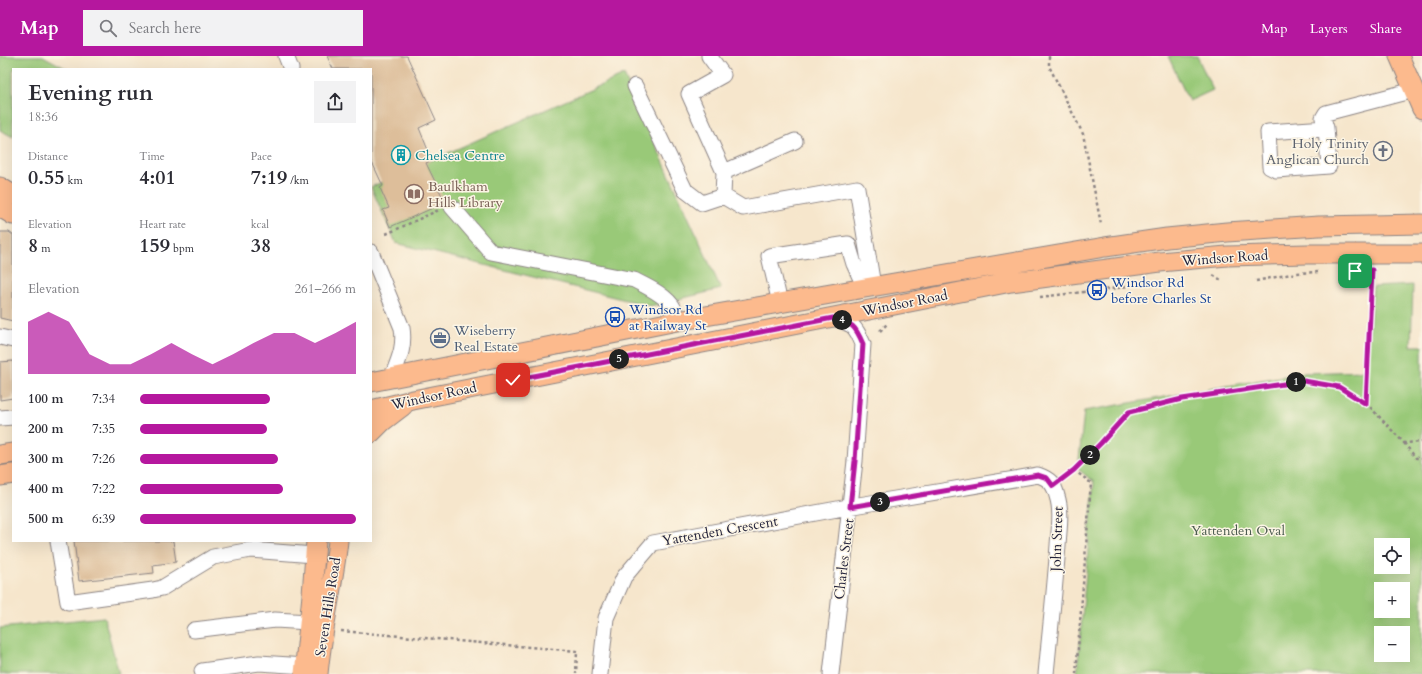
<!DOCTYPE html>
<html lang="en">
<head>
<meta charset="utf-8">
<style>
  :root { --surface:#fff; --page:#f2f2f3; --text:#2b2b33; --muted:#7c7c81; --accent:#b5179e }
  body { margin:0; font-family:Cardo,serif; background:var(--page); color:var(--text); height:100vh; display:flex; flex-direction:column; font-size:15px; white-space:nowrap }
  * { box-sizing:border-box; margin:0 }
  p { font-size:13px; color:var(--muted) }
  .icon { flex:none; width:22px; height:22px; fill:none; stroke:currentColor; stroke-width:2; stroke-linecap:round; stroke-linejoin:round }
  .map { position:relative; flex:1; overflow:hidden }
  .details { position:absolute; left:12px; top:12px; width:360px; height:474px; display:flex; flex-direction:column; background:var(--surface); border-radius:0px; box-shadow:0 4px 16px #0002 }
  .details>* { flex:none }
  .buttons { position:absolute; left:1374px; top:482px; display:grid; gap:8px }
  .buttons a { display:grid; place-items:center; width:36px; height:36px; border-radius:0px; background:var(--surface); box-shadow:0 4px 16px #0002; font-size:20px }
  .pin { position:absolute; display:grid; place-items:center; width:34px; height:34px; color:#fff; margin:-17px; border-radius:8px; box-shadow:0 2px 6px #0006 }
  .km { position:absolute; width:20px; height:20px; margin:-10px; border-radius:50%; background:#222; color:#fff; font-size:11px; line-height:20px; text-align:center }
  .round { display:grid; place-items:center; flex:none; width:42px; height:42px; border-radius:0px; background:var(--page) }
  .summary { display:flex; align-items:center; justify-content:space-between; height:68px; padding:0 16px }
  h1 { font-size:22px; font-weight:700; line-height:30px }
  .metrics { display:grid; grid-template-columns:repeat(3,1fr); gap:6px; height:68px; padding:4px 16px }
  .metrics div { display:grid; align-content:center }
  .metrics b { font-size:20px; font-weight:700 }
  .metrics small { font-size:11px; font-weight:400 }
  .metrics p { font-size:11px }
  .chart { height:112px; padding:8px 16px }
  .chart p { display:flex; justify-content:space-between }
  .chart svg { width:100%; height:72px; margin-top:4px; fill:var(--accent); opacity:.7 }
  ul { padding:0 16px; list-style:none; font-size:13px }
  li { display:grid; grid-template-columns:64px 48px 1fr; align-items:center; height:30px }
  li i { height:10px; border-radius:5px; background:var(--accent) }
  header { display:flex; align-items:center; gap:24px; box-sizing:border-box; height:56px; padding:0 20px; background:var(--accent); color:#fff }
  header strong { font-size:19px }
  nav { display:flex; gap:22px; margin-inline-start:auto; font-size:14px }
  .search { width:280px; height:36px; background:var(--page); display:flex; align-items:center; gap:10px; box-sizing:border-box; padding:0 14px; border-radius:0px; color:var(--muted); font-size:15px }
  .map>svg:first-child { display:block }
  .green { fill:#99c978; stroke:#5e765a; fill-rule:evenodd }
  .building { fill:#ddbe9a }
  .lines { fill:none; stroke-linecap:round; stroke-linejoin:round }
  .minor-casing { stroke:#8c8484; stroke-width:17 }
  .major-casing { stroke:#8c8484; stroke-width:21 }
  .path { stroke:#8c8484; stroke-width:2.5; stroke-dasharray:3 3; stroke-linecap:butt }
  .minor { stroke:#fff; stroke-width:15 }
  .major { stroke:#fcba8d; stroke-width:19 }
  .route-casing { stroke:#fff; stroke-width:8 }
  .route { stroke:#b5179e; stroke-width:5 }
  .labels { text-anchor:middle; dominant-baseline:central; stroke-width:3; stroke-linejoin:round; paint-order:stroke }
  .worship-label { font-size:14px; fill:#5b616d; stroke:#fcf5e5; text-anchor:end }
  .culture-label { font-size:14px; fill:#0d838f; stroke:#fcf5e5; text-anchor:start }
  .education-label { font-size:14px; fill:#785e54; stroke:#fcf5e5; text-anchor:start }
  .street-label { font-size:14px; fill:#22223b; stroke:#fcf5e5 }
  .transit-label { font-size:14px; fill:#164399; stroke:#fcf5e5; text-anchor:start }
  .service-label { font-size:14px; fill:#4e5e75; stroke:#fcf5e5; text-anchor:start }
  .park-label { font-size:14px; fill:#4c5c50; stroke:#fcf5e5 }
</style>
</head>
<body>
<header>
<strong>Map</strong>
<div class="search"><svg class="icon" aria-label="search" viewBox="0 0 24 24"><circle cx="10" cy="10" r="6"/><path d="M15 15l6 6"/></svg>Search here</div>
<nav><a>Map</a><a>Layers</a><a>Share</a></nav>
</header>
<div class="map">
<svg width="1422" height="618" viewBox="0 0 1422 618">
  <rect width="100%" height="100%" fill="#fcf5e5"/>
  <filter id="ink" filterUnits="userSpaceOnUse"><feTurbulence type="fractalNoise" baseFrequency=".025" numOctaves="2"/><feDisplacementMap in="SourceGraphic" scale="8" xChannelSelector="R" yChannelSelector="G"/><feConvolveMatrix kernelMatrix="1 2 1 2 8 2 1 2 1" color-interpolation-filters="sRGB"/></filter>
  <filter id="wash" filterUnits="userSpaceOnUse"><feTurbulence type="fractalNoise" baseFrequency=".012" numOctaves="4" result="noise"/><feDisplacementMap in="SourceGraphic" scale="16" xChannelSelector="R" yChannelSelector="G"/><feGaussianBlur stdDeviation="0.9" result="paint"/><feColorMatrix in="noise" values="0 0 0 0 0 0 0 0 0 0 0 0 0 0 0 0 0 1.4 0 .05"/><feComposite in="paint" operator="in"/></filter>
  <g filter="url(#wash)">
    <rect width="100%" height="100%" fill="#f6e6cc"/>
    <path class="green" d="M0,0H43L67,13H13V81L0,74Z
      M1168,0H1197L1213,34L1189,45Z
      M624,19L721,233L650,250L396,187L371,131Z
      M1413,229L1411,290H1422V618H1077L1094,426L1078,413L1084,355L1302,317L1365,315L1373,231ZM1381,489H1403V511H1381ZM1381,533H1403V555H1381ZM1381,577H1403V599H1381Z
      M104,561L119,618H0V572Z"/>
    <g id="blocks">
      <path class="building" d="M327,0H407L436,64L419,72L432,104L426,107L445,146L444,147L390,171L383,154L389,152L380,132L383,130L371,104V13H333Z
        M0,176H9L13,179V265L0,262Z
        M13,305V342L0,344V306Z
        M74,485H173L176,506L153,509L154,517L79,525Z"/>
    </g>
  </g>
  <g filter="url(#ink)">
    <use href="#blocks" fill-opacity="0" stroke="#8c8484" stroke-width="1"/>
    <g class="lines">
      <defs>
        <path id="minor" d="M286,0L291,13
          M709,0L723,19L689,38L724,116L723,140
          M635,30L685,134L702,147L723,140L743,152L857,132L873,230
          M1326,72L1268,76L1270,111L1276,114L1329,110L1326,72L1323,62L1326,57L1414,34
          M724,116L795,85
          M452,151L491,196L634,224C646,230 668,240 674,253C675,257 676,261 677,265
          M371,196L402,272C405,291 399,303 392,321
          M780,247L769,200L848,188L854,208L865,232
          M0,281L13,284
          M0,362L13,361
          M58,485L68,546L153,534L162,532L213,501L251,494L314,499
          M194,574L275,564L309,566
          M202,615L259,607L305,610
          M600,618L606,562L624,521L653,487L859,449L1038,419C1050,423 1054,428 1057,440C1062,455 1059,473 1058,489C1055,532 1050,575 1046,618
          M831,618L855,405L863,288C855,269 853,268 833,262"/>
        <path id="major" d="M1399,0L1422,53
          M0,131L13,139
          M0,151L13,159
          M371,326L677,265L865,232L1105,191L1167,182L1227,176L1319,170L1422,168
          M371,354L413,344L1011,226L1160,206L1227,200L1308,198H1422
          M371,377L382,366L403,350
          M0,399L13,397
          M0,420L13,418
          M304,618L312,539L316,485
          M318,618C322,573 333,530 338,485"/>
      </defs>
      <use href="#minor" class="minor-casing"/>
      <use href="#major" class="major-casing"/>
      <path class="path" d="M1049,0V10L1083,78L1101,168
        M386,178L439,154
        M1213,219L1221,224
        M1256,225L1296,217L1318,216
        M1040,241L1118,232L1136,228
        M880,275L887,268
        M1366,348L1372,214
        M1404,387L1416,402H1422
        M1074,414L1091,427L1076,618
        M1065,421L1074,414L1101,387L1129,356L1182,343L1304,325L1339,331L1370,351L1404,387L1422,386
        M341,575L577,595L576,618"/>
      <use href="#minor" class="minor"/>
      <use href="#major" class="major"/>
    </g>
  </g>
  <g class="lines" filter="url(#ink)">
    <defs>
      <path id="route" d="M513,324L833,262C853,268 855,269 863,288L855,405L850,451L1038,419L1047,422L1053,430L1074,414L1101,387L1129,356L1182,343L1304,325L1339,331L1366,348L1372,214L1355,215"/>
    </defs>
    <use href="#route" class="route-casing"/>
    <use href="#route" class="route"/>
  </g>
  <defs>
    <symbol id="church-ring" viewBox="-11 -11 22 22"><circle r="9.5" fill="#fcf5e5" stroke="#6b7280" stroke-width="1.5"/><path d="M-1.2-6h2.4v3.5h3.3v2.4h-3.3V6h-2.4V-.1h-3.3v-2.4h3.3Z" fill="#6b7280"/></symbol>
    <symbol id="building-ring" viewBox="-11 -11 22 22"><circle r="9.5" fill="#fcf5e5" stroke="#0f9aa8" stroke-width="1.5"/><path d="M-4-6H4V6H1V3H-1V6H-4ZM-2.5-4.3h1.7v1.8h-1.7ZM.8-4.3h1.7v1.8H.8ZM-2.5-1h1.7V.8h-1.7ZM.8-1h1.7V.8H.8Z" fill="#0f9aa8"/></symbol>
    <symbol id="library-ring" viewBox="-11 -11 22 22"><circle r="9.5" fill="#fcf5e5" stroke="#8d6e63" stroke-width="1.5"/><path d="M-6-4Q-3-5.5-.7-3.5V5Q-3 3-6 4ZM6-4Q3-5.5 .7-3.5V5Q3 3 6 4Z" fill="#8d6e63"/></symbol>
    <symbol id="bus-ring" viewBox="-11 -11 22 22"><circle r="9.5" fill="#fcf5e5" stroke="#1a4fb4" stroke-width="1.5"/><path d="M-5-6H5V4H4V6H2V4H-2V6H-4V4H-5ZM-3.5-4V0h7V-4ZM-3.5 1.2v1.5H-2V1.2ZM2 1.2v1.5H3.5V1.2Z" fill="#1a4fb4"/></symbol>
    <symbol id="office-ring" viewBox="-11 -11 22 22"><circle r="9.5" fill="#fcf5e5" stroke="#5c6f8a" stroke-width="1.5"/><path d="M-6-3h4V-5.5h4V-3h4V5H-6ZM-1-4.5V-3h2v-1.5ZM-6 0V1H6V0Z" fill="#5c6f8a"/></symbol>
  </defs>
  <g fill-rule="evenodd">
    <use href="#church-ring" x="1372" y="84" width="22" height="22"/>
    <use href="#building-ring" x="390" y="88" width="22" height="22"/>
    <use href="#library-ring" x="403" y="127" width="22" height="22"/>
    <use href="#bus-ring" x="1086" y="223" width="22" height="22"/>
    <use href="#bus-ring" x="604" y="250" width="22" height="22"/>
    <use href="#office-ring" x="429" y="271" width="22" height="22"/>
  </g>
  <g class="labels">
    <g class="worship-label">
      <text x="1369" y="87">Holy Trinity<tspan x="1369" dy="16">Anglican Church</tspan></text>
    </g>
    <g class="culture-label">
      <text x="415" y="99">Chelsea Centre</text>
    </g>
    <g class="education-label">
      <text x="428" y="130">Baulkham<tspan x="428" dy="16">Hills Library</tspan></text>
    </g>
    <g class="street-label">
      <text transform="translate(1225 202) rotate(-4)">Windsor Road</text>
      <text transform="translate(905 247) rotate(-11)">Windsor Road</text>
      <text transform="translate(434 340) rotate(-12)">Windsor Road</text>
      <text transform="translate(720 475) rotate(-10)">Yattenden Crescent</text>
      <text transform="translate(1057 483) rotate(-88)">John Street</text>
      <text transform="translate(844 503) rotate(-83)">Charles Street</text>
      <text transform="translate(328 551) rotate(-81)">Seven Hills Road</text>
    </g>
    <g class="transit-label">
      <text x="1111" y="226">Windsor Rd<tspan x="1111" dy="16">before Charles St</tspan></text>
      <text x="629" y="253">Windsor Rd<tspan x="629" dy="16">at Railway St</tspan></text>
    </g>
    <g class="service-label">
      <text x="454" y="274">Wiseberry<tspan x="454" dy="16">Real Estate</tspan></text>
    </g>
    <g class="park-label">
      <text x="1238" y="474">Yattenden Oval</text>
    </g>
  </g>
</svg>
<div class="buttons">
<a><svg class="icon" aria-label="locate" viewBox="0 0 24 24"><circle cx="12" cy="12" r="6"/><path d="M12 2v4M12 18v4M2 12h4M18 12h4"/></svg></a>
<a>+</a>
<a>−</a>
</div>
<div class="pin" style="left:1355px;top:215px;background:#1e9e55"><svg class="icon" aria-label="arrive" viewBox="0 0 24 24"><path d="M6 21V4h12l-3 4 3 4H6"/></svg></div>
<div class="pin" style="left:513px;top:324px;background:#d93025"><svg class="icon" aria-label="check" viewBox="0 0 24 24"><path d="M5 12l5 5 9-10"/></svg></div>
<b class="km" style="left:1296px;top:326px">1</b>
<b class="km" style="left:1090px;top:399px">2</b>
<b class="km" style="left:880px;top:446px">3</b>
<b class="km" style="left:842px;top:264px">4</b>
<b class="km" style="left:619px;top:303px">5</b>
<section class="details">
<div class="summary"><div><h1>Evening run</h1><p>18:36</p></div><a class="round"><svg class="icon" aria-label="share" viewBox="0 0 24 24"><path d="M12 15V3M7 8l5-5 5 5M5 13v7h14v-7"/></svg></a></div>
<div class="metrics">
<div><p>Distance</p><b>0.55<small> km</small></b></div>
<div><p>Time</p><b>4:01</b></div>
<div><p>Pace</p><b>7:19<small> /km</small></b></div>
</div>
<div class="metrics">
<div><p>Elevation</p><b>8<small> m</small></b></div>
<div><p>Heart rate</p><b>159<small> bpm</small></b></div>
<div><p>kcal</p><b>38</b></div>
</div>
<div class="chart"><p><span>Elevation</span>261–266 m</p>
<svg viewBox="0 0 160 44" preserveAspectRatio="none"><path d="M0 44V12L10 6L20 12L30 32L40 38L50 38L60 32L70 25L80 32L90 38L100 32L110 25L120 19L130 19L140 25L150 19L160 12V44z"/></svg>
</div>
<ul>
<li><b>100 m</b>7:34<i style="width:60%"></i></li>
<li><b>200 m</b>7:35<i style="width:59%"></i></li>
<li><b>300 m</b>7:26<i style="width:64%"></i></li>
<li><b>400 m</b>7:22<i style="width:66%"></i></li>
<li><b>500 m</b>6:39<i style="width:100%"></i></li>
</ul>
</section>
</div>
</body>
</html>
